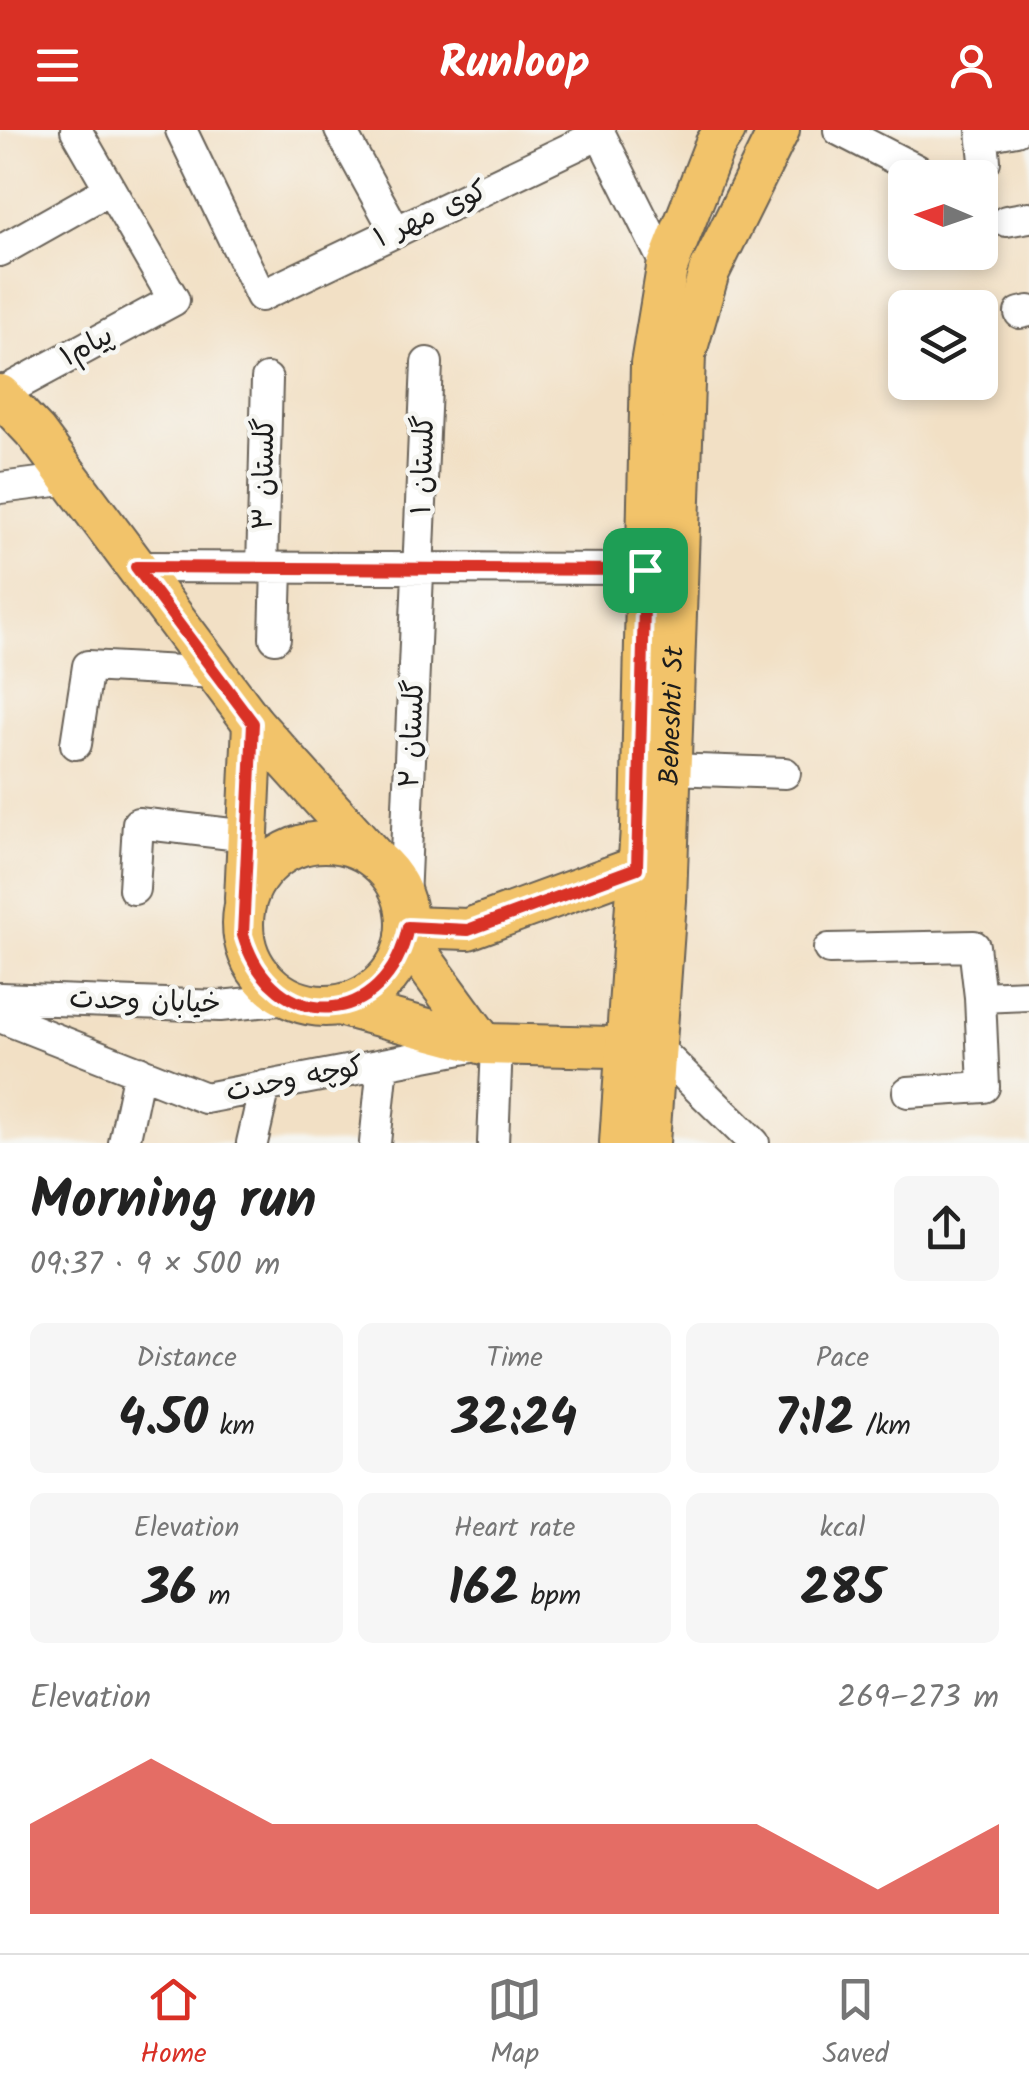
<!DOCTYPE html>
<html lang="en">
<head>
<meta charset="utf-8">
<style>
  :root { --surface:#fff; --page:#f6f6f6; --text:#222; --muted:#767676; --line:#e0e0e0; --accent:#d93025 }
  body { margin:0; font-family:Kalam,"Playpen Sans Arabic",sans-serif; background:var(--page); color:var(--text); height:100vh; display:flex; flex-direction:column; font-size:38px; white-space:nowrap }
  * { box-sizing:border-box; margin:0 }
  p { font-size:32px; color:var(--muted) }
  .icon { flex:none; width:55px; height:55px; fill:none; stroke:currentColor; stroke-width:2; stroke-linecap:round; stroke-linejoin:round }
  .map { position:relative; height:1013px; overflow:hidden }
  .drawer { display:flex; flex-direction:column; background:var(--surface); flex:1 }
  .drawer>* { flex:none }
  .needle { width:65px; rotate:272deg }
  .tools { position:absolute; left:888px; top:30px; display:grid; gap:20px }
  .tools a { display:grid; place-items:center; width:110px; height:110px; border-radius:15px; background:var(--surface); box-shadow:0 5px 15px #0003; font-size:50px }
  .pin { position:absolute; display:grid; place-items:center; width:85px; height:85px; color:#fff; margin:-42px; border-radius:20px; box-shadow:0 5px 15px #0006 }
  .round { display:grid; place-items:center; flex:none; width:105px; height:105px; border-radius:15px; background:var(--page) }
  .summary { display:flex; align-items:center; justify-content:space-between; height:170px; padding:0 30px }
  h1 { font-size:55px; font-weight:800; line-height:75px }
  .metrics { display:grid; grid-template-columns:repeat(3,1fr); gap:15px; height:170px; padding:10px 30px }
  .metrics div { display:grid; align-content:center; border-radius:15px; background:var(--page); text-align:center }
  .metrics b { font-size:50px; font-weight:800 }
  .metrics small { font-size:28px; font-weight:400 }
  .metrics p { font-size:28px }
  .chart { height:280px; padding:20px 30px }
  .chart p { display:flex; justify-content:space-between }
  .chart svg { width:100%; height:180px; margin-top:10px; fill:var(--accent); opacity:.7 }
  header { display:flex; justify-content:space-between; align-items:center; height:130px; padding:0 30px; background:var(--accent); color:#fff; font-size:45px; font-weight:800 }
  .tabs { display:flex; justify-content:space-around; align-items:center; height:140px; border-top:2px solid var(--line); background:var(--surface); font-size:28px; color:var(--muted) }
  .tabs a { display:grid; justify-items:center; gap:5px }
  .tabs .selected { color:var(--accent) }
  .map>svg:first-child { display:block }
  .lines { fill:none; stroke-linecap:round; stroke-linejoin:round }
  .minor-casing { stroke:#676157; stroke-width:34 }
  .major-casing { stroke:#676157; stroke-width:44 }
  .minor { stroke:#fff; stroke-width:30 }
  .major { stroke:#f2c36a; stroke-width:40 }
  .route-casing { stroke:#fff; stroke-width:20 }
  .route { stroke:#d93025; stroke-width:12 }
  .labels { text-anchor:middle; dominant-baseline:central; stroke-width:9; stroke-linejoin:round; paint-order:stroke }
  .street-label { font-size:28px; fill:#1c1c1c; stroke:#f6f6f2 }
</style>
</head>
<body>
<header><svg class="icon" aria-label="menu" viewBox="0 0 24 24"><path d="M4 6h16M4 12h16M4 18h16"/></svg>Runloop<svg class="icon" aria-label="person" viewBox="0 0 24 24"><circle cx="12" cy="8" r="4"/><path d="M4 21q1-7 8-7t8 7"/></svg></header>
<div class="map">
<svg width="1029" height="1013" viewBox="0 0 1029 1013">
  <rect width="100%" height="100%" fill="#f6f6f2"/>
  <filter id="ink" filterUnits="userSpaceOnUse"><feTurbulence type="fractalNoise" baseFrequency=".01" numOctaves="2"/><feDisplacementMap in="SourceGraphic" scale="20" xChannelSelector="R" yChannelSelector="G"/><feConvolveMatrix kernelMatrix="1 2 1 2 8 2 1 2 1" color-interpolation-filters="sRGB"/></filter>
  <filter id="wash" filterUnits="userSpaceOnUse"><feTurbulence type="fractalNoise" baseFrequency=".0048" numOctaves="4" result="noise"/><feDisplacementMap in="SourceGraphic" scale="40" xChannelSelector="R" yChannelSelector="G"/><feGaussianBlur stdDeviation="2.25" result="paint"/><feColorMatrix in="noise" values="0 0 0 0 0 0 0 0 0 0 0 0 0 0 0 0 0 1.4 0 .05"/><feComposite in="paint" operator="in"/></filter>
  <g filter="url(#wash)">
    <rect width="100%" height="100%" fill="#f2e0c5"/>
  </g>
  <g filter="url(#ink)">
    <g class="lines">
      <defs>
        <path id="minor" d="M181,0L261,166L600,4
          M340,0L396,102
          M598,0L667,138
          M839,0L917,40
          M982,0L985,31
          M995,4L1016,0
          M1006,91L1029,87
          M0,121L110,59
          M1020,183L1029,181
          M0,264L174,170L76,0
          M0,358L71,349
          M136,437L645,439
          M262,438L267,249
          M275,508L277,438
          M76,614L88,536L216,543
          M670,639L785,643
          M134,759L138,693L248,706
          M404,770L427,233
          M829,819L974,816L980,867L1029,865
          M0,868L220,876L289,869
          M0,887L205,968L477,916
          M657,918L754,1013
          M908,962L984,957L980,867
          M124,1013L139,941
          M252,1013L265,956
          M375,1013L383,934
          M493,1013L497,915"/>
        <g id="major">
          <path d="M0,265L36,303L253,593L373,726"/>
          <circle cx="325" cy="794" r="82"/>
          <path d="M245,769L253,593"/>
          <path d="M408,797L468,799L637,737L658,738"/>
          <path d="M406,807L484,914"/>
          <path d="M342,876L484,914L653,918"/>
          <path d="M620,1013L641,698L651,234L667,138L715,15L725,0"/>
          <path id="s1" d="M649,1013L666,770L685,225L709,142L779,0"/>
        </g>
      </defs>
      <use href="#minor" class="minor-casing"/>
      <use href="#major" class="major-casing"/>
      <use href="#minor" class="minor"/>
      <use href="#major" class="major"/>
    </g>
  </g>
  <g class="lines" filter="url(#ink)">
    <defs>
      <path id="route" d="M136,437L645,440L637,738L468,800L408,797C387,900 273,906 243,805L253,593Z"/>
    </defs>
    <use href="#route" class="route-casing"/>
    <use href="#route" class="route"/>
  </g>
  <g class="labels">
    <g class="street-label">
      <text transform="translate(431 85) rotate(-25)">کوی مهر ۱</text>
      <text transform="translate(87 217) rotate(-28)">پیام۱</text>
      <text transform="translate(424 335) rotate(-88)">گلستان ۱</text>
      <text transform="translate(265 344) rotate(-89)">گلستان ۳</text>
      <text stroke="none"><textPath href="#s1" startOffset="428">Beheshti St</textPath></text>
      <text transform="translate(413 604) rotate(-87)">گلستان ۲</text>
      <text transform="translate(145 872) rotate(2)">خیابان وحدت</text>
      <text transform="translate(295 950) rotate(-11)">کوچه وحدت</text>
    </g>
  </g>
</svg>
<div class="tools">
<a><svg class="needle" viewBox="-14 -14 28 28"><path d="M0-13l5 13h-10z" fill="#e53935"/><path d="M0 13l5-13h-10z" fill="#767676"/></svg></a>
<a><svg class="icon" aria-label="layers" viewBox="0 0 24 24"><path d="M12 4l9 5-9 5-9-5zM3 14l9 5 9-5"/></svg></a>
</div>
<div class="pin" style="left:645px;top:440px;background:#1e9e55"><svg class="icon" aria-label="arrive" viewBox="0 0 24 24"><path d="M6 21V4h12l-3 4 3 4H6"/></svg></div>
</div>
<section class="drawer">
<div class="summary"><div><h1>Morning run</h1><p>09:37 · 9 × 500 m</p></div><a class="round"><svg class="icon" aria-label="share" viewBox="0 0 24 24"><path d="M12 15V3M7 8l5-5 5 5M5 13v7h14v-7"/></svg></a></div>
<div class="metrics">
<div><p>Distance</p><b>4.50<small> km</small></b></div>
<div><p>Time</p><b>32:24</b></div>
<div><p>Pace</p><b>7:12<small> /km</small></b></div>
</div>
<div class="metrics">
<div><p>Elevation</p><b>36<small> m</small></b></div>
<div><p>Heart rate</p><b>162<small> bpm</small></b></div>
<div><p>kcal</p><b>285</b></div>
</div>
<div class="chart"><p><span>Elevation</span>269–273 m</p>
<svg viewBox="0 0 160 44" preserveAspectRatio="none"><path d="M0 44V22L10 14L20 6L30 14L40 22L50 22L60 22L70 22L80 22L90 22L100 22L110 22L120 22L130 30L140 38L150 30L160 22V44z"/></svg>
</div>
</section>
<nav class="tabs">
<a class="selected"><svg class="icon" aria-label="home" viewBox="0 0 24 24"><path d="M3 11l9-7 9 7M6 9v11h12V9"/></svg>Home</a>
<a><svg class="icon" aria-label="map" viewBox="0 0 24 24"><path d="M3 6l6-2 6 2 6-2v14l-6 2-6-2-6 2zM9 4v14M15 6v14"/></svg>Map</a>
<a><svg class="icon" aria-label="saved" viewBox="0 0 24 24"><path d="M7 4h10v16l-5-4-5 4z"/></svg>Saved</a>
</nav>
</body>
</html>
